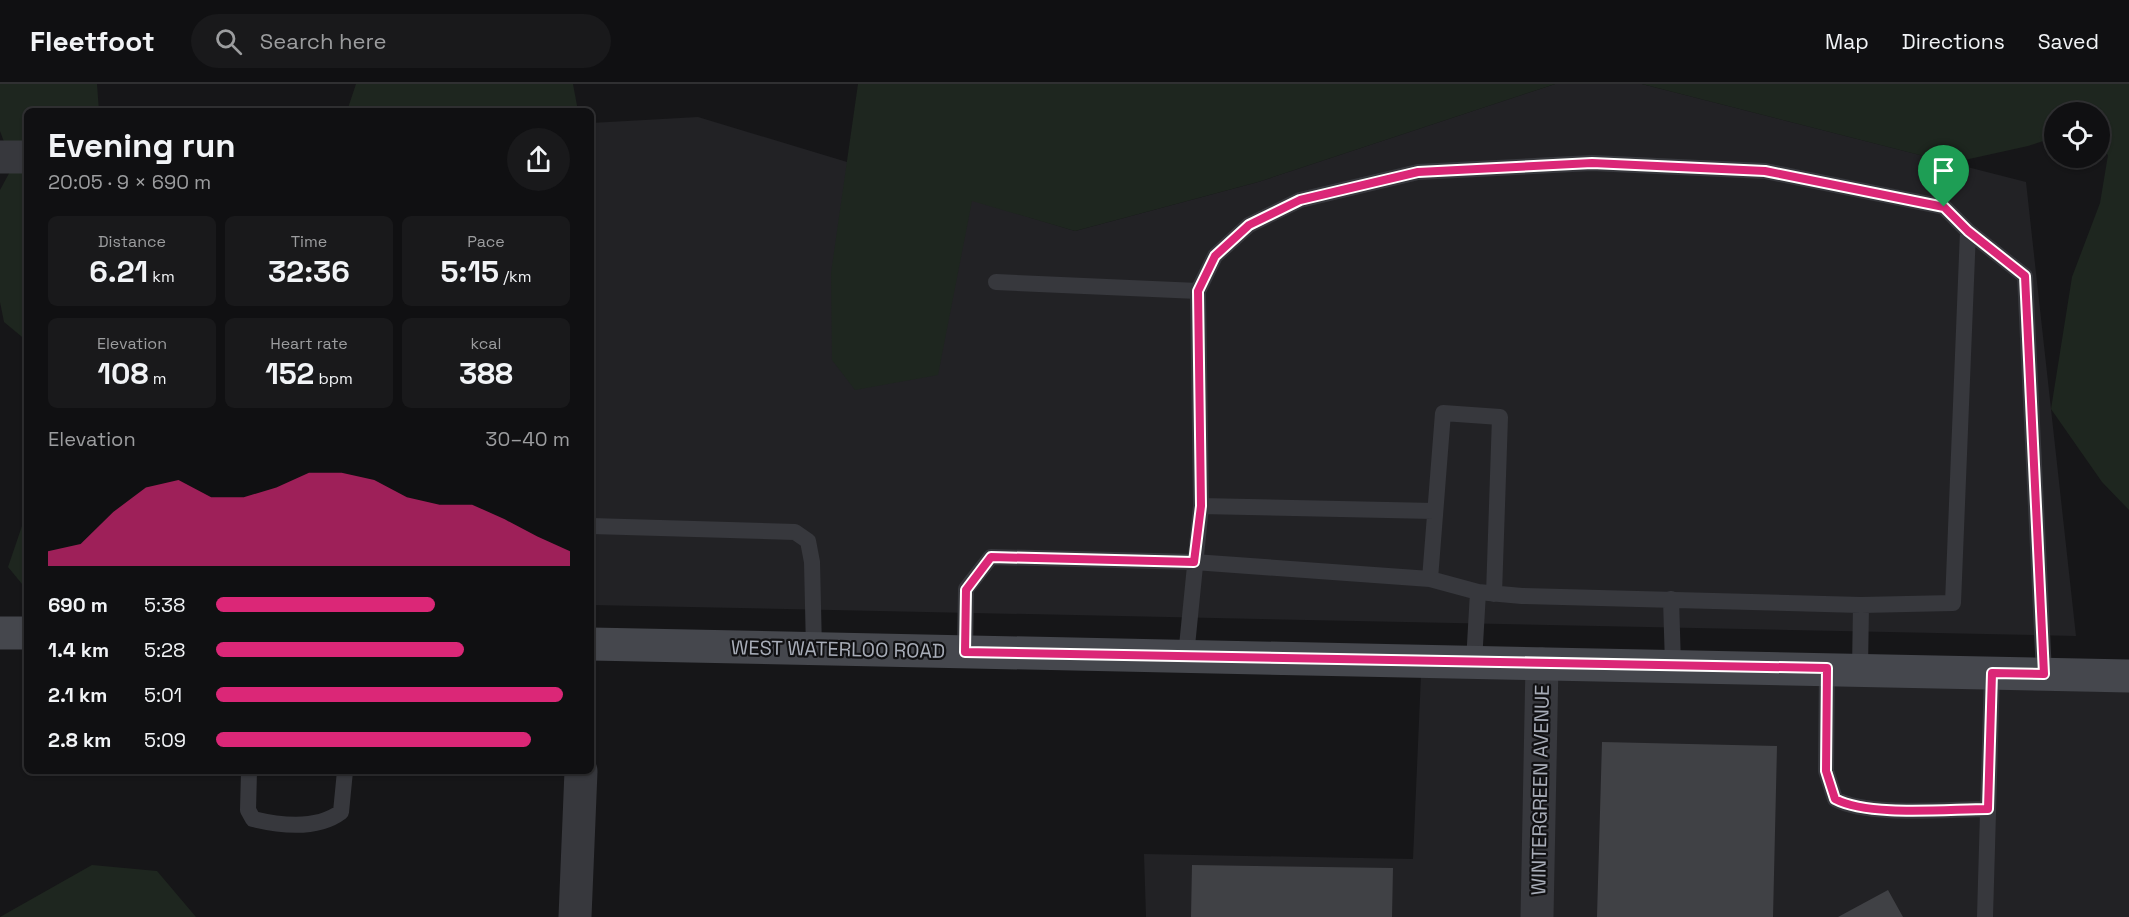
<!DOCTYPE html>
<html lang="en">
<head>
<meta charset="utf-8">
<style>
  :root { --surface:#101012; --page:#19191b; --text:#f1f3f6; --muted:#9c9d9f; --line:#303032; --accent:#db2777 }
  body { margin:0; font-family:"Space Grotesk",sans-serif; background:var(--page); color:var(--text); height:100vh; display:flex; flex-direction:column; font-size:22px; white-space:nowrap }
  * { box-sizing:border-box; margin:0 }
  p { font-size:20px; color:var(--muted) }
  .icon { flex:none; width:33px; height:33px; fill:none; stroke:currentColor; stroke-width:2; stroke-linecap:round; stroke-linejoin:round }
  .map { position:relative; flex:1; overflow:hidden }
  .sheet { position:absolute; left:24px; top:24px; width:570px; height:666px; display:flex; flex-direction:column; background:var(--surface); border-radius:9px; box-shadow:0 2px 4px #0004,0 0 0 2px var(--line) }
  .sheet>* { flex:none }
  .tools { position:absolute; left:2044px; top:18px; display:grid; gap:12px }
  .tools a { display:grid; place-items:center; width:66px; height:66px; border-radius:50%; background:var(--surface); box-shadow:0 2px 4px #0004,0 0 0 2px var(--line); font-size:30px }
  .pin { position:absolute; display:grid; place-items:center; width:51px; height:51px; color:#fff; margin:-62px -26px; border-radius:50% 50% 50% 0; rotate:-45deg; box-shadow:0 0 6px #0007 }
  .pin .icon { rotate:45deg }
  .round { display:grid; place-items:center; flex:none; width:63px; height:63px; border-radius:32px; background:var(--page) }
  .headline { display:flex; align-items:center; justify-content:space-between; height:102px; padding:0 24px }
  h1 { font-size:33px; font-weight:700; line-height:45px }
  .figures { display:grid; grid-template-columns:repeat(3,1fr); gap:9px; height:102px; padding:6px 24px }
  .figures div { display:grid; align-content:center; border-radius:9px; background:var(--page); text-align:center }
  .figures b { font-size:30px; font-weight:700 }
  .figures small { font-size:16px; font-weight:400 }
  .figures p { font-size:16px }
  .chart { height:168px; padding:12px 24px }
  .chart p { display:flex; justify-content:space-between }
  .chart svg { width:100%; height:108px; margin-top:6px; fill:var(--accent); opacity:.7 }
  ul { padding:0 24px; list-style:none; font-size:20px }
  li { display:grid; grid-template-columns:96px 72px 1fr; align-items:center; height:45px }
  li i { height:15px; border-radius:8px; background:var(--accent) }
  header { display:flex; align-items:center; gap:36px; box-sizing:border-box; height:84px; padding:0 30px; background:var(--surface); border-bottom:2px solid var(--line) }
  header strong { font-size:28px }
  nav { display:flex; gap:33px; margin-inline-start:auto; font-size:21px }
  .search { width:420px; height:54px; background:var(--page); display:flex; align-items:center; gap:15px; box-sizing:border-box; padding:0 21px; border-radius:33px; color:var(--muted); font-size:22px }
  .map>svg:first-child { display:block }
  .built { fill:#222225 }
  .green { fill:#1e261f }
  .building { fill:#404145 }
  .lines { fill:none; stroke-linecap:round; stroke-linejoin:round }
  .lane { stroke:#37383d; stroke-width:16 }
  .street { stroke:#37383d; stroke-width:33 }
  .secondary { stroke:#45474d; stroke-width:33 }
  .route-casing { stroke:#fff; stroke-width:12 }
  .route { stroke:#db2777; stroke-width:8 }
  .labels { text-anchor:middle; dominant-baseline:central; stroke-width:4.5; stroke-linejoin:round; paint-order:stroke }
  .street-label { font-size:20px; fill:#a8adb8; stroke:#111113 }
</style>
</head>
<body>
<header>
<strong>Fleetfoot</strong>
<div class="search"><svg class="icon" aria-label="search" viewBox="0 0 24 24"><circle cx="10" cy="10" r="6"/><path d="M15 15l6 6"/></svg>Search here</div>
<nav><a>Map</a><a>Directions</a><a>Saved</a></nav>
</header>
<div class="map">
<svg width="2129" height="833" viewBox="0 0 2129 833">
  <rect width="100%" height="100%" fill="#161618"/>
  <path class="built" d="M1555,0H1642L2026,98L2076,552L591,521V39L698,33L1075,147L1258,98Z
    M1421,591L2129,608V833H1146L1144,770L1413,775Z"/>
  <path class="green" d="M0,0H97L99,27H27V257L4,238L0,218V106L13,82L0,47Z
    M356,0H573L578,27H347Z
    M858,0H1555L1258,98L1075,147L972,117L938,291L855,306L832,276L831,189Z
    M1642,0H2129V426L2102,398L2051,325L2072,193L2100,119L2108,71L2100,65V28H2055V53L2028,62L1951,79Z
    M27,394V506L8,483L23,439Z
    M92,781L157,787L196,833H0Z"/>
  <path class="building" d="M1602,658L1777,662L1773,833H1597Z
    M1192,781L1393,784L1392,833H1191Z
    M1888,806L1903,833H1838Z"/>
  <g class="lines">
    <path class="lane" d="M1968,147L2025,192L2044,590
      M996,198L1198,207L1201,422
      M1198,207L1215,172L1249,141L1300,116L1418,88L1592,79L1765,87L1944,123L1968,147L1953,519L1861,521
      M591,442L795,448L808,457L812,478L814,565
      M1430,495L1443,329L1500,333L1494,510
      M1671,515L1673,581
      M965,568L966,505L991,473L1194,478L1430,495L1478,508L1522,512L1861,521L1860,585
      M1186,572L1201,422L1434,427
      M1474,578L1478,508
      M1827,584L1826,687L1835,715C1868,733 1948,725 1988,725
      M249,687L248,726L253,735C282,742 317,746 341,728L345,687
      M1985,833L1992,589"/>
    <path class="street" d="M0,73H27
      M575,833L581,687
      M1537,833L1542,580"/>
    <path class="secondary" d="M0,549H27
      M591,560L2129,592"/>
  </g>
  <g class="lines">
    <defs>
      <path id="route" d="M1592,79L1765,87L1944,123L1968,147L2025,192L2044,590L1992,589L1988,725C1947,725 1869,733 1835,715L1826,687L1827,584L965,568L966,506L991,473L1194,478L1201,422L1198,207L1215,172L1249,141L1300,116L1418,88Z"/>
    </defs>
    <use href="#route" class="route-casing"/>
    <use href="#route" class="route"/>
  </g>
  <g class="labels">
    <g class="street-label">
      <text transform="translate(838 565) rotate(1)">WEST WATERLOO ROAD</text>
      <text transform="translate(1540 706) rotate(-89)">WINTERGREEN AVENUE</text>
    </g>
  </g>
</svg>
<div class="tools">
<a><svg class="icon" aria-label="locate" viewBox="0 0 24 24"><circle cx="12" cy="12" r="6"/><path d="M12 2v4M12 18v4M2 12h4M18 12h4"/></svg></a>
</div>
<div class="pin" style="left:1944px;top:123px;background:#1e9e55"><svg class="icon" aria-label="arrive" viewBox="0 0 24 24"><path d="M6 21V4h12l-3 4 3 4H6"/></svg></div>
<section class="sheet">
<div class="headline"><div><h1>Evening run</h1><p>20:05 · 9 × 690 m</p></div><a class="round"><svg class="icon" aria-label="share" viewBox="0 0 24 24"><path d="M12 15V3M7 8l5-5 5 5M5 13v7h14v-7"/></svg></a></div>
<div class="figures">
<div><p>Distance</p><b>6.21<small> km</small></b></div>
<div><p>Time</p><b>32:36</b></div>
<div><p>Pace</p><b>5:15<small> /km</small></b></div>
</div>
<div class="figures">
<div><p>Elevation</p><b>108<small> m</small></b></div>
<div><p>Heart rate</p><b>152<small> bpm</small></b></div>
<div><p>kcal</p><b>388</b></div>
</div>
<div class="chart"><p><span>Elevation</span>30–40 m</p>
<svg viewBox="0 0 160 44" preserveAspectRatio="none"><path d="M0 44V38L10 35L20 22L30 12L40 9L50 16L60 16L70 12L80 6L90 6L100 9L110 16L120 19L130 19L140 25L150 32L160 38V44z"/></svg>
</div>
<ul>
<li><b>690 m</b>5:38<i style="width:62%"></i></li>
<li><b>1.4 km</b>5:28<i style="width:70%"></i></li>
<li><b>2.1 km</b>5:01<i style="width:98%"></i></li>
<li><b>2.8 km</b>5:09<i style="width:89%"></i></li>
</ul>
</section>
</div>
</body>
</html>
